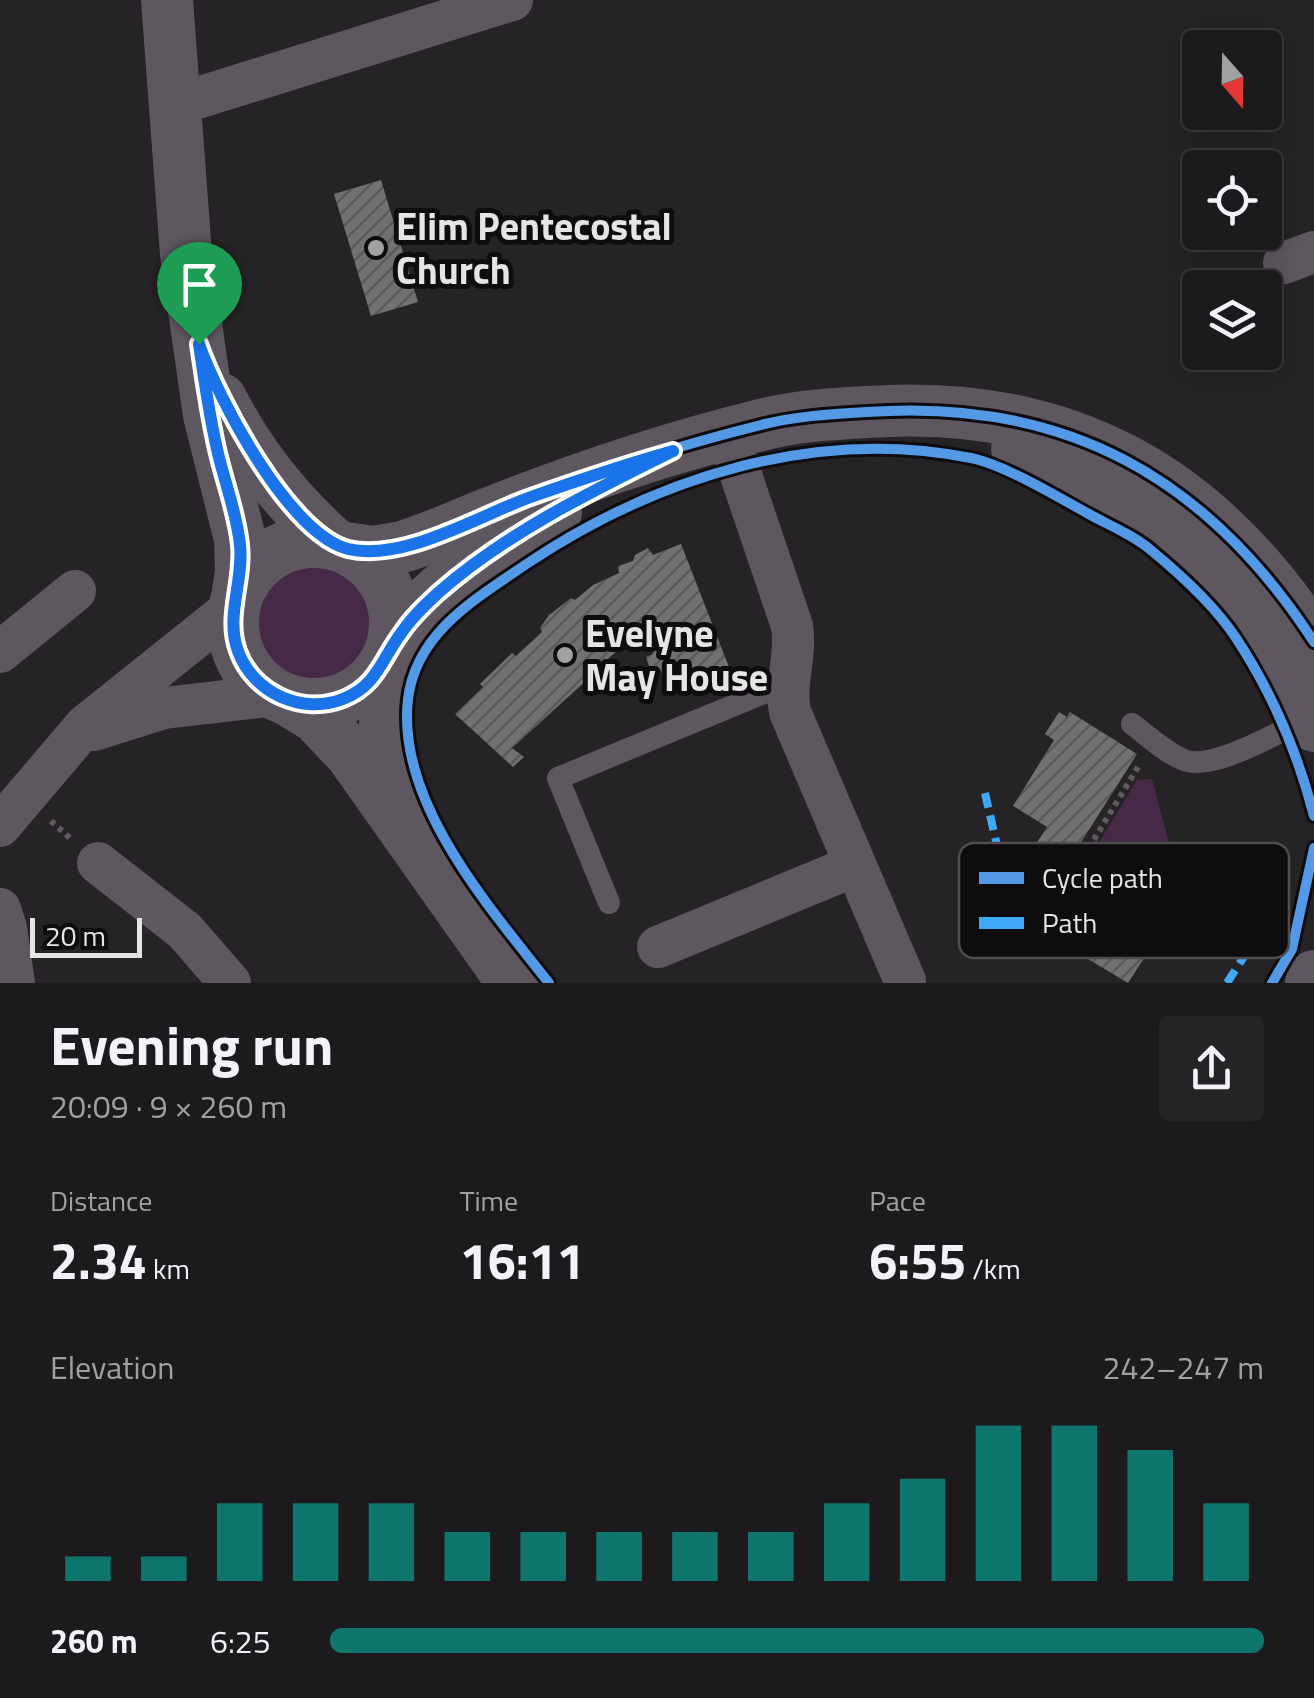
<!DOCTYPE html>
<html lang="en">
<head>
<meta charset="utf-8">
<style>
  :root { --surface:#1c1a1c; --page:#252325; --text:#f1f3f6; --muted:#a0a1a3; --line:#3a383b; --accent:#0f766e }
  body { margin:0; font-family:"Titillium Web",sans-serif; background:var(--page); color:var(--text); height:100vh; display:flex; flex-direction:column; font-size:38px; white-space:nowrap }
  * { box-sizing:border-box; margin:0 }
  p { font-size:32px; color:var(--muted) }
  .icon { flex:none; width:55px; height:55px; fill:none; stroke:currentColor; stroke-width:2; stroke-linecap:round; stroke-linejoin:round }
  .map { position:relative; height:983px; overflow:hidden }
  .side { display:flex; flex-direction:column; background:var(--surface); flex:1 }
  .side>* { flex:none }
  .needle { width:65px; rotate:160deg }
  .fabs { position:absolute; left:1182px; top:30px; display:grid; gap:20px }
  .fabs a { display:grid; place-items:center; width:100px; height:100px; border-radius:10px; background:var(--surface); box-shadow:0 5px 25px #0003,0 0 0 2px var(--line); font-size:50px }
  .scale { position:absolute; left:30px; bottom:25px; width:112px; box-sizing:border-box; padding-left:10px; border:5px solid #e6e4e6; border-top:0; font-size:28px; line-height:35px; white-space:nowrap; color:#e6e4e6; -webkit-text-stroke:8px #0e0c0e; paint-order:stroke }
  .pin { position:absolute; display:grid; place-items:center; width:85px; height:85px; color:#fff; margin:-102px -42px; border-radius:50% 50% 50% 0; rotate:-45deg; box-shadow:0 0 10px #0007 }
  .pin .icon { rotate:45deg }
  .round { display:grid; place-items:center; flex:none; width:105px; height:105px; border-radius:10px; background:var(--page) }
  .summary { display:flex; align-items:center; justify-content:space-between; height:170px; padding:0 50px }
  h1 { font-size:55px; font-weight:700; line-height:75px }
  .figures { display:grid; grid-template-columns:repeat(3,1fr); gap:15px; height:170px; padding:10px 50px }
  .figures div { display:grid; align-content:center }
  .figures b { font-size:50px; font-weight:700 }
  .figures small { font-size:28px; font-weight:400 }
  .figures p { font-size:28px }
  .chart { height:280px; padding:20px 50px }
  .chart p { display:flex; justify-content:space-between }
  .chart svg { width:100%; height:180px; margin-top:10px; stroke:var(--accent); stroke-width:6 }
  ul { padding:0 50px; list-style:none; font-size:32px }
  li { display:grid; grid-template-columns:160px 120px 1fr; align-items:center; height:75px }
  li i { height:25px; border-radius:12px; background:var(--accent) }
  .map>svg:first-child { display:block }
  .green { fill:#462947 }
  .building { fill:url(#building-hatch) }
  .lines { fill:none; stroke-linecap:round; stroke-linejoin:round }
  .path { stroke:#605a60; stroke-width:6; stroke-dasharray:5 5; stroke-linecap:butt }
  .service { stroke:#5f575f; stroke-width:22 }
  .minor { stroke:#5f575f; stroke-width:42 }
  .tertiary { stroke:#5f575f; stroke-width:52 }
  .quiet { stroke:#3fa9f5; stroke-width:8; stroke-dasharray:15 8; stroke-linecap:butt }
  .cycleway-casing { stroke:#0e0c0e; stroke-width:16 }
  .cycleway { stroke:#5399e6; stroke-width:10 }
  .route-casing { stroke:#fff; stroke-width:20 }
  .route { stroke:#1a73e8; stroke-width:12 }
  .poi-dot { fill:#a2a0a2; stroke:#0e0c0e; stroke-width:4 }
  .labels { text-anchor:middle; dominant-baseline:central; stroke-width:10; stroke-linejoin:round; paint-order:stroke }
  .poi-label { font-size:38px; font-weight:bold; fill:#e6e4e6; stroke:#0e0c0e; text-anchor:start }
  .key { fill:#0e0c0e; stroke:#4f4d4f; stroke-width:2.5 }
  .key-label { font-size:28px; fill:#e6e4e6 }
</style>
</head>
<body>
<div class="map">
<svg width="1314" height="983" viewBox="0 0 1314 983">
  <defs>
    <pattern id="building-hatch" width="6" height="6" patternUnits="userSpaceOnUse" patternTransform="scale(2.5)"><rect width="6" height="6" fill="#717171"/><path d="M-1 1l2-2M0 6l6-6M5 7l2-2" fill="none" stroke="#5b5a5b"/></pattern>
  </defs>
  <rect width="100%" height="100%" fill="#252325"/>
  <path class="green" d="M255 622a59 59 0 1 1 118 0a59 59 0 1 1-118 0Z
    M1152,779L1172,854L1112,867L1096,847L1137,780Z"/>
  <path class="building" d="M381,180L418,302L371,316L334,194Z
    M681,544L729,667L668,691L660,669L651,672L646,657L653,654L645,635L628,641L600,666L611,675L598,686L589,678L512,748L524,757L513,767L455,714L483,687L480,684L512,653L516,656L542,632L540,628L549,615L571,598L575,600L593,585L619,573L618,566L633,561L635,555L648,548L653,555Z
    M1059,712L1067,717L1070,712L1137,754L1068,863L1069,866L1088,862L1096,897L1077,904L1096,916L1098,912L1152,946L1128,983L1073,950L1075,946L1057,934L1018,944L985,925L977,886L996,853L1036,844L1047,827L1013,806L1054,740L1045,734Z"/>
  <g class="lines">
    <path class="path" d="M1138,767L1087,851L1103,875V903L1161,940
      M51,821L71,839
      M1103,875L1172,862"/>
    <path class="service" d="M1132,724C1148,736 1166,753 1184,760C1212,772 1284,730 1310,716
      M609,903L558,778L788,683"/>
    <path class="minor" d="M175,105L512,0
      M1284,263L1314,252
      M727,434L792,626C797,656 784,682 790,712L905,981
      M0,652L75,591
      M94,730L164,708L276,695
      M0,826L85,726L235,606
      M98,863L185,931L230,983
      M0,909L6,928L14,983
      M658,947L854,866"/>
    <path class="tertiary" d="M167,0L186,254L209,415L240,539L241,572L238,591
      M221,399C249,454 287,502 333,543
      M1017,449C1148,499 1262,594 1314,726
      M233 623a81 81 0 1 1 162 0a81 81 0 1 1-162 0Z
      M345,548L373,552L402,547C438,536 472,519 508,506C590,474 676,446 761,425C796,416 831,414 867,412C1065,398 1207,477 1314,642
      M393,648C424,585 500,548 556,512
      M386,662L385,730L401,808
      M288,700L316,717L351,754L513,983
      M1311,983L1314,976"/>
    <path class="quiet" d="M985,793L998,850
      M1227,983L1250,947L1292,949"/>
    <defs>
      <path id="cycleway" d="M345,548L373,552L402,547C438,536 472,519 508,506C590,474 676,446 761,425C796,416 831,414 867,412C1065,398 1207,477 1314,642
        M549,983C490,908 396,802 408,699C416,632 477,598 528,563C657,477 816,427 971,458C1005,465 1056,496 1087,513C1108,525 1134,535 1152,551C1181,575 1215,606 1236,638C1271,691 1298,754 1314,816
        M1272,983L1292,949L1314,848"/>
    </defs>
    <use href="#cycleway" class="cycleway-casing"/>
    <use href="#cycleway" class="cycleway"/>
  </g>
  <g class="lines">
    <defs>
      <path id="route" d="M199,344C218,398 288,533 348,549C402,562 477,517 528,498C576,481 624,465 673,451C592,491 506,533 438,593C425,605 412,617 402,632C382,658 378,685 343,699C302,715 253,693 238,651C225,616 244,581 240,545C237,513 224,481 217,449C209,414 204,379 199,344Z"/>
    </defs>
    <use href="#route" class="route-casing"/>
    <use href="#route" class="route"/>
  </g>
  <g class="poi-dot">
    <circle cx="376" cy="248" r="10"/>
    <circle cx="565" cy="655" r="10"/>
  </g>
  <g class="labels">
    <g class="poi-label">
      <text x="396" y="226">Elim Pentecostal<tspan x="396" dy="44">Church</tspan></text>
      <text x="585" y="633">Evelyne<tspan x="585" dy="44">May House</tspan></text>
    </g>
  </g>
  <rect x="959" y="843" width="330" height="115" rx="15" class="key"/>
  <rect x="979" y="872" width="45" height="12" fill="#5399e6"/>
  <rect x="979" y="917" width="45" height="12" fill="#3fa9f5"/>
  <g class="key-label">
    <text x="1042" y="888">Cycle path</text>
    <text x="1042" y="933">Path</text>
  </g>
</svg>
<div class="fabs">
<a><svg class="needle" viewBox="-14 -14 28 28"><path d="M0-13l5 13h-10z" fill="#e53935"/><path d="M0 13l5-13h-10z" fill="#a0a1a3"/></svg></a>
<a><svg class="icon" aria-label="locate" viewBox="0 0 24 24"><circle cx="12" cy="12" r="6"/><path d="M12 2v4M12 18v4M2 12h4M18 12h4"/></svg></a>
<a><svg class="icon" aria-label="layers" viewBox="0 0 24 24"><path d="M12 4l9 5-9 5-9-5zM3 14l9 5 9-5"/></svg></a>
</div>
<div class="scale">20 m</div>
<div class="pin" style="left:199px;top:344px;background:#1e9e55"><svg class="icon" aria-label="arrive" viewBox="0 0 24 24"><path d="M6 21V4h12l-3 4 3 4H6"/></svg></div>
</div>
<section class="side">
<div class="summary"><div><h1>Evening run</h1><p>20:09 · 9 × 260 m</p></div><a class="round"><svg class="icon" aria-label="share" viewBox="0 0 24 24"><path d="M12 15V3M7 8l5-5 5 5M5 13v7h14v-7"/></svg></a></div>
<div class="figures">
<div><p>Distance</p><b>2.34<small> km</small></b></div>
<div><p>Time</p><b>16:11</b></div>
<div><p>Pace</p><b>6:55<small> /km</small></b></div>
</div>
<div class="chart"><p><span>Elevation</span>242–247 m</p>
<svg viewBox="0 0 160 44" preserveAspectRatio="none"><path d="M5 44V38M15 44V38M25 44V25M35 44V25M45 44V25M55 44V32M65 44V32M75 44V32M85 44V32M95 44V32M105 44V25M115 44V19M125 44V6M135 44V6M145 44V12M155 44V25"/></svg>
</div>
<ul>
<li><b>260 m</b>6:25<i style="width:100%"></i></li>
</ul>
</section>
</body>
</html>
